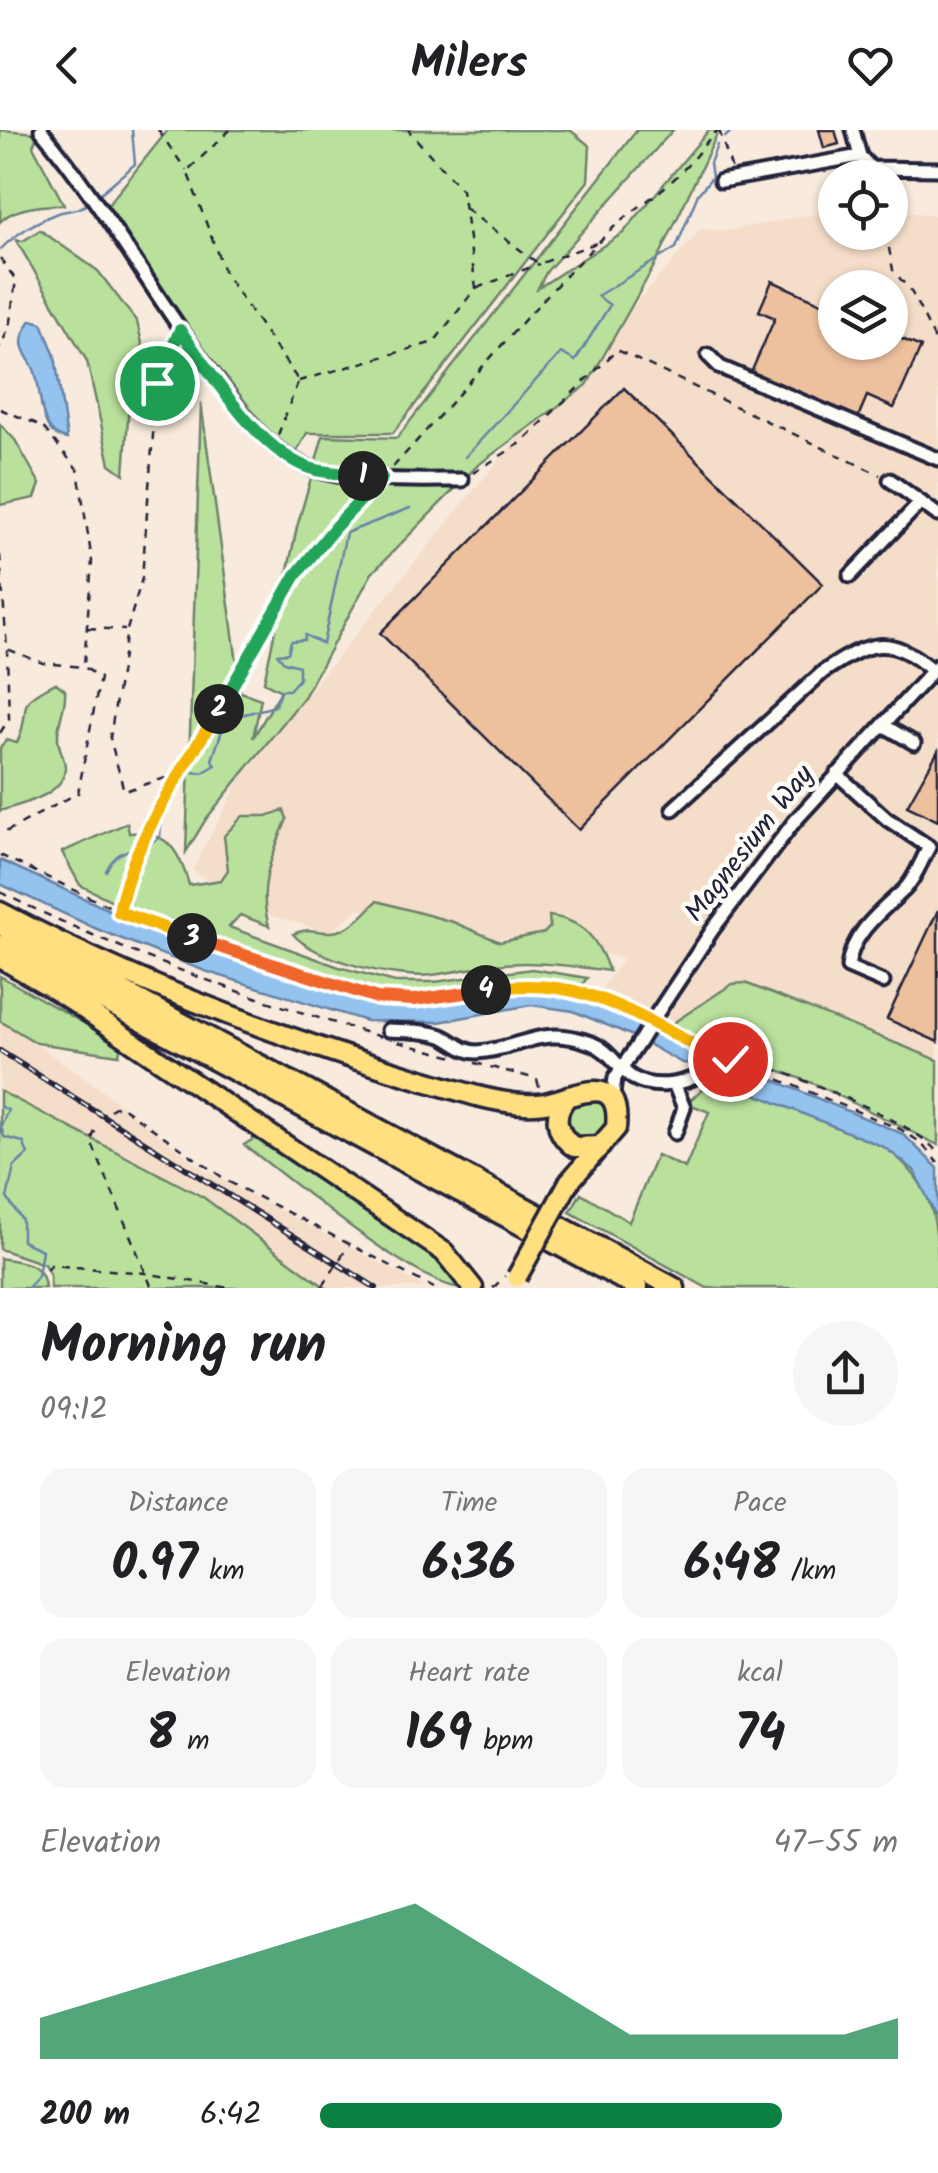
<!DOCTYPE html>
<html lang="en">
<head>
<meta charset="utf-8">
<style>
  :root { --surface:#fff; --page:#f6f6f6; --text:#202124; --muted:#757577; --accent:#0b8043 }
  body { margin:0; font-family:Kalam,sans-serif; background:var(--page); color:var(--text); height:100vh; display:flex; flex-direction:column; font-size:38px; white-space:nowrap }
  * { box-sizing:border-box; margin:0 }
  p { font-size:32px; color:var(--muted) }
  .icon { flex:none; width:55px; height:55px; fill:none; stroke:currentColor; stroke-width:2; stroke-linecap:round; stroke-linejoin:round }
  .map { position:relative; height:1158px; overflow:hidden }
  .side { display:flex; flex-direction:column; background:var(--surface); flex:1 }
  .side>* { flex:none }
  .buttons { position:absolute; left:818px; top:30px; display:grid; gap:20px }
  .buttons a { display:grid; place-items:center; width:90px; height:90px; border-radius:50%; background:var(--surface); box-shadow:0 2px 8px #0004; font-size:50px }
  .pin { position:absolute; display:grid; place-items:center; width:85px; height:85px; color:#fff; margin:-42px; border:5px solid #fff; border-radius:50%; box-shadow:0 2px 10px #0007 }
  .km { position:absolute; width:50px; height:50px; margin:-25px; border-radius:50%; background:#222; color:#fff; font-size:28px; line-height:50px; text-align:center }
  .round { display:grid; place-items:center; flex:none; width:105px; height:105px; border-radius:52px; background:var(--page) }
  .headline { display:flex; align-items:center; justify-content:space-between; height:170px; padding:0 40px }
  h1 { font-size:55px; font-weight:700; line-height:75px }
  .metrics { display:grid; grid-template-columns:repeat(3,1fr); gap:15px; height:170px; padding:10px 40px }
  .metrics div { display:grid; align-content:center; border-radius:25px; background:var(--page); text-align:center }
  .metrics b { font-size:50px; font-weight:700 }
  .metrics small { font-size:28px; font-weight:400 }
  .metrics p { font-size:28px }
  .chart { height:280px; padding:20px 40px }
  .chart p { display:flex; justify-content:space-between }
  .chart svg { width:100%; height:180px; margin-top:10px; fill:var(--accent); opacity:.7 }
  ul { padding:0 40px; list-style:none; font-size:32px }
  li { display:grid; grid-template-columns:160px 120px 1fr; align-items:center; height:75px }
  li i { height:25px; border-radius:12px; background:var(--accent) }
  header { display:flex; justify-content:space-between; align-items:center; height:130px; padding:0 40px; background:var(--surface); font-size:45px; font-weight:700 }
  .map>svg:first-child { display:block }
  .built { fill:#f5dec9; fill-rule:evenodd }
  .green { fill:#bae19c; stroke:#6e826c; stroke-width:2.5 }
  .water { fill:#94c3ef; stroke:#6683a7; stroke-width:2.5 }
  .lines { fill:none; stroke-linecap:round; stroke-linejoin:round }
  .stream { stroke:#6683a7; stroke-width:2.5 }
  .building { fill:#eec19e; stroke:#22223b; stroke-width:2.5 }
  .minor-casing { stroke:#22223b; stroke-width:19 }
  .highway-casing { stroke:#22223b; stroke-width:25 }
  .path { stroke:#22223b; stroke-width:2.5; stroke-dasharray:8 8; stroke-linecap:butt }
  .minor { stroke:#fdfcf7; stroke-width:11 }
  .highway { stroke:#ffdf80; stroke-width:18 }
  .rail-casing { stroke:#22223b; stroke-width:6 }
  .rail { stroke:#fdfcf7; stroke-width:2.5; stroke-dasharray:8; stroke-linecap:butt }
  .minor-bridge-casing { stroke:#22223b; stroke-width:19; stroke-linecap:butt }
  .highway-bridge-casing { stroke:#22223b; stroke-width:25; stroke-linecap:butt }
  .path-bridge { stroke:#22223b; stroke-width:2.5; stroke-dasharray:8 8; stroke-linecap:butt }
  .minor-bridge { stroke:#fdfcf7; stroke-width:11 }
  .highway-bridge { stroke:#ffdf80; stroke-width:18 }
  .split-1-casing { stroke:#fff; stroke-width:20 }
  .split-2-casing { stroke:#fff; stroke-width:20 }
  .split-3-casing { stroke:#fff; stroke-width:20 }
  .split-4-casing { stroke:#fff; stroke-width:20 }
  .split-5-casing { stroke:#fff; stroke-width:20 }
  .split-1 { stroke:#22a559; stroke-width:12 }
  .split-2 { stroke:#22a559; stroke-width:12 }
  .split-3 { stroke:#f5b400; stroke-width:12 }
  .split-4 { stroke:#f0652b; stroke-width:12 }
  .split-5 { stroke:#f5b400; stroke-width:12 }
  .labels { text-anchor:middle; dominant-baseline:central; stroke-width:9; stroke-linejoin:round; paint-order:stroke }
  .street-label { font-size:28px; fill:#22223b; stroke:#fdfcf7 }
</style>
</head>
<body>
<header><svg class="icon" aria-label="back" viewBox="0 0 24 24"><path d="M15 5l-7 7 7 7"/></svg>Milers<svg class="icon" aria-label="heart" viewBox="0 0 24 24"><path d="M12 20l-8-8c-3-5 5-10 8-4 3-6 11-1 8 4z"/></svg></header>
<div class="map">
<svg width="938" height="1158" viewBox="0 0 938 1158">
  <rect width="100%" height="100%" fill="#f8eadc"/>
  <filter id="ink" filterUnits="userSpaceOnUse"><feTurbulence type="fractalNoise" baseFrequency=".01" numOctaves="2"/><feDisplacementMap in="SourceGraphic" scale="20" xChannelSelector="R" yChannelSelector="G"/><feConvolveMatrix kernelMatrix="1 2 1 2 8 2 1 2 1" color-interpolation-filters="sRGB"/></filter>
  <g filter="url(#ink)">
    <path class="built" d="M835,80V102H890V81L938,85V930L745,853L732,854L670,894L601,860L623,829L547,809L421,807L360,778L330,802L251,780L192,740L247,637L497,332L701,99L725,101ZM835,158H890V212H835Z
      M0,891L87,949L206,1041L427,1158H326L203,1067L0,961Z"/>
    <path class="green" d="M0,0L38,3L33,16L64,75C45,75 13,77 0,92Z
      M168,0H570L590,16L588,51L393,303H307L296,323L276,311L186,196L108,75Z
      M637,0H673L547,141L538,158L623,103L709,0H719L658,129L587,255L478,335L372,443L304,567L206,689L186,722L201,273L241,562L261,569L253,608L281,561L264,552L297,397L323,306L397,308Z
      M40,100L98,141L137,192L149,243L129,274L124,344L110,334L87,231L16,110L23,111Z
      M0,294L15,310L40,354L35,368L0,375Z
      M56,553L65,560C67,577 57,591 58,608C58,619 66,629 65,639C63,666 21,674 0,681V618L6,610L17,613C34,576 10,574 56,553Z
      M284,680L287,689C272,725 257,757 269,796L240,785L229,797L339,837L395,852H434L532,839L587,848L582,855C519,841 455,863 391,866L150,789L80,755L62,722L127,693L129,703C168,701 179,720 189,755L221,750L228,740L224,706L243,686H267Z
      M377,771L453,792L500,812L544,803L550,797L549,786C584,790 598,810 609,841C581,837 552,833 524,833C491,833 463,841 432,845C399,850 314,830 293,804C313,796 314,803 331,802C351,801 365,783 377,771Z
      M0,846L121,914L119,925L37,913L0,891Z
      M745,853L938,930V1015L817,955L667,897L732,854Z
      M717,946L884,1017C938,1054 938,1097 938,1158H707L570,1082L581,1063L629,1092L657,1025L685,1038L709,982L687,973Z
      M0,961L203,1067L326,1158H50V1145L44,1134L0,1119Z
      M565 988a21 21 0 1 1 42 0a21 21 0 1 1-42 0Z
      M258,1006L447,1132L463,1158C419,1158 286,1046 244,1015Z
      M0,1128C23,1133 43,1131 45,1158H0Z"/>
    <path class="water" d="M31,190L42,193L55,226L67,309C37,304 43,265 35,242C32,232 22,223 22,212C22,205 27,196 31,190Z
      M0,730L153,800L362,869L414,874L516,857H551L609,876L689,917L712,932L728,931L903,1004L938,1038V1090L914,1040L884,1017L755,964L699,934L682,933L633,906L573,881L531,875L439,892L366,891L205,841L99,800L0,754Z"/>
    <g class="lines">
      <path class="stream" d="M725,7L733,0
        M96,67L135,34L132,0
        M0,120C14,105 38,90 58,83C69,80 80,80 90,72
        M465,327L561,223L575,231L610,175L597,166L676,118L698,64L712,47L710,33L717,15
        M106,741C118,714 140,722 160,707L161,695L149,690L165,664L161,660L183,641L202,643L216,635L212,630L226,589L275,576L281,560H289L299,549V536L284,532L277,524L288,523L291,511L304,510L305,505L323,514L346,403L410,378
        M0,976L8,980L1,996L4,1007L23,1012L28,1024L14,1037L7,1068L22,1090V1111L42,1120L38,1146L28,1158"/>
    </g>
    <path class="building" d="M819,0H835L839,14L824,18Z
      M772,151L835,179V212H890V204L921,217L894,278L867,266L856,292L750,245L775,188L759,181Z
      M624,258L823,454L579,700L380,503Z
      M938,621V691L907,676Z
      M938,780V912L887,889Z"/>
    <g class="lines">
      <defs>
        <path id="minor" d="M41,0C101,72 148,155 203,231C232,271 262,319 310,338C349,353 419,350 462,350
          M853,0L860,26L871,38L938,39
          M890,50V65
          M721,51L860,26
          M708,225L720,237L938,329
          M890,350L938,385
          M850,446L921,372
          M883,595L914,613
          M837,644L887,689L929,717C921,731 915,749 904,760C881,781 851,804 848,837L883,852
          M673,679L823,542C869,511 889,503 933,541
          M654,888L713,799L794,692L938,535
          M388,900C405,901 425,900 442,906C454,911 463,922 477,922C522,919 541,894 591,913C610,920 617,938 633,948C652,959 682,956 700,944
          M674,954L684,978L675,1003
          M612,972L615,948L638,914"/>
        <path id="highway" d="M0,782C151,862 313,920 477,966C497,971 525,977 545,973C572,968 622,938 616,998L569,1052
          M0,795L675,1158
          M0,815L638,1158
          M4,830L57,861L444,1122L473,1158
          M568,966C552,983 555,1003 574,1017L601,1016"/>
      </defs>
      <use href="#minor" class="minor-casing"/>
      <use href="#highway" class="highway-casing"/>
      <path class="path" d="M158,0L186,40
        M230,0L187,41L225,144L298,250
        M719,0L732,40
        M466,79L539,134L596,113
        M886,102L893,140L912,163L938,216
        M0,128L16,150L9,198L0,217
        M477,158L539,134
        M175,210L157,253L142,448L127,500L110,608L124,661L178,644
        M299,251L434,212L476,158L462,60L408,0
        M0,279L42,296L78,340L92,431L84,535
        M278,305L298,252
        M393,337C466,258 534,174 612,99C634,78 662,63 683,40C696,27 704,13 718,0
        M473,343L521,313L617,220L880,345
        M0,425L7,519L43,533L84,537L100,548L78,663L0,705
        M88,498L125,500
        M0,603L9,589L7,520
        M0,725L136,789L377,868C430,874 479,854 532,853C571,853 608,871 642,889
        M0,762C122,823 250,868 381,907
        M119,782L123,760L149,705L278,474L335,397L370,361
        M658,897L712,919
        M398,912L458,928
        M692,914L711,929H729L900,999L920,1012L938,1033
        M711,920L728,921C776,941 909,985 938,1023
        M475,933L537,949L540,962
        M110,980L119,975L229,1052L434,1158
        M95,1001L91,1011L152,1158
        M46,1140L51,1135L145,1143L229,1158
        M322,1158L323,1156
        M493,1158L505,1146"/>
      <use href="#minor" class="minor"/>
      <use href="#highway" class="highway"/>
      <defs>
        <path id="rail" d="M0,921L376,1158"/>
      </defs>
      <use href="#rail" class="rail-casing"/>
      <use href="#rail" class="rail"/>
      <defs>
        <path id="minor-bridge" d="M638,914L654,888"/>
        <path id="highway-bridge" d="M517,1147L569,1052"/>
      </defs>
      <use href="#minor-bridge" class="minor-bridge-casing"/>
      <use href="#highway-bridge" class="highway-bridge-casing"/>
      <path class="path-bridge" d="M706,931L711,920
        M323,1156L350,1113"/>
      <use href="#minor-bridge" class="minor-bridge"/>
      <use href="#highway-bridge" class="highway-bridge"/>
    </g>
  </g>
  <g class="lines" filter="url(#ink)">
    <defs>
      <path id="split-1" d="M157,253L180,200C212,244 260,326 316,340C331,343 347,344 363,346"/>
      <path id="split-2" d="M219,579L296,445L335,397L382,348L363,346"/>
      <path id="split-3" d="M192,808L119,782C132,710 183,641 219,579"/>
      <path id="split-4" d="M192,808L377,868L414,870L486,860"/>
      <path id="split-5" d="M486,860C569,845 617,874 689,912C706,921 709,929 730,929"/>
    </defs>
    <use href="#split-1" class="split-1-casing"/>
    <use href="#split-2" class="split-2-casing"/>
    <use href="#split-3" class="split-3-casing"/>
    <use href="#split-4" class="split-4-casing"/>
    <use href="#split-5" class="split-5-casing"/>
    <use href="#split-1" class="split-1"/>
    <use href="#split-2" class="split-2"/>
    <use href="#split-3" class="split-3"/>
    <use href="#split-4" class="split-4"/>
    <use href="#split-5" class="split-5"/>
  </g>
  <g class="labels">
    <g class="street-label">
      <text transform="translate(750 714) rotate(-52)">Magnesium Way</text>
    </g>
  </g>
</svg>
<div class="buttons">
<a><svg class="icon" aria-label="locate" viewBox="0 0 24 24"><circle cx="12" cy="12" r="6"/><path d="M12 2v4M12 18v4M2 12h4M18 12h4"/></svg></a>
<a><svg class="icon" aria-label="layers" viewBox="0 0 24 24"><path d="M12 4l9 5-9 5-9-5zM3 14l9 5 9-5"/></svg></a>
</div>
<div class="pin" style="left:157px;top:253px;background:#1e9e55"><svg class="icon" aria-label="arrive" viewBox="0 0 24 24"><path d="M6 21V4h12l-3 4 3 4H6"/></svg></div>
<div class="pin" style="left:730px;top:929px;background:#d93025"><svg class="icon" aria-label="check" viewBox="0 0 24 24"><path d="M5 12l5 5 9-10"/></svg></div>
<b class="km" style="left:363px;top:346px">1</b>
<b class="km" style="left:219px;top:579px">2</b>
<b class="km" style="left:192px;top:808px">3</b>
<b class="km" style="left:486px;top:860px">4</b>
</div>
<section class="side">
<div class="headline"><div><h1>Morning run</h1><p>09:12</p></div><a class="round"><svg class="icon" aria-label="share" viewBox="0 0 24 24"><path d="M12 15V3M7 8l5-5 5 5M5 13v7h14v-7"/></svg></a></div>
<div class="metrics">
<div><p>Distance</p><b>0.97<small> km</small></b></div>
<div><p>Time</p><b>6:36</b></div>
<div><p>Pace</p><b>6:48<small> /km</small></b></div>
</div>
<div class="metrics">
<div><p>Elevation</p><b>8<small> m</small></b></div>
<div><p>Heart rate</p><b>169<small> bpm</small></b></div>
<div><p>kcal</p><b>74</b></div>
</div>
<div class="chart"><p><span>Elevation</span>47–55 m</p>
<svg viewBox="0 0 160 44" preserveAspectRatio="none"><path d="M0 44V34L10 30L20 26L30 22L40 18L50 14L60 10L70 6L80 14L90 22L100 30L110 38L120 38L130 38L140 38L150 38L160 34V44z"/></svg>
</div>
<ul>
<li><b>200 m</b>6:42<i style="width:80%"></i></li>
</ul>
</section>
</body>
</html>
